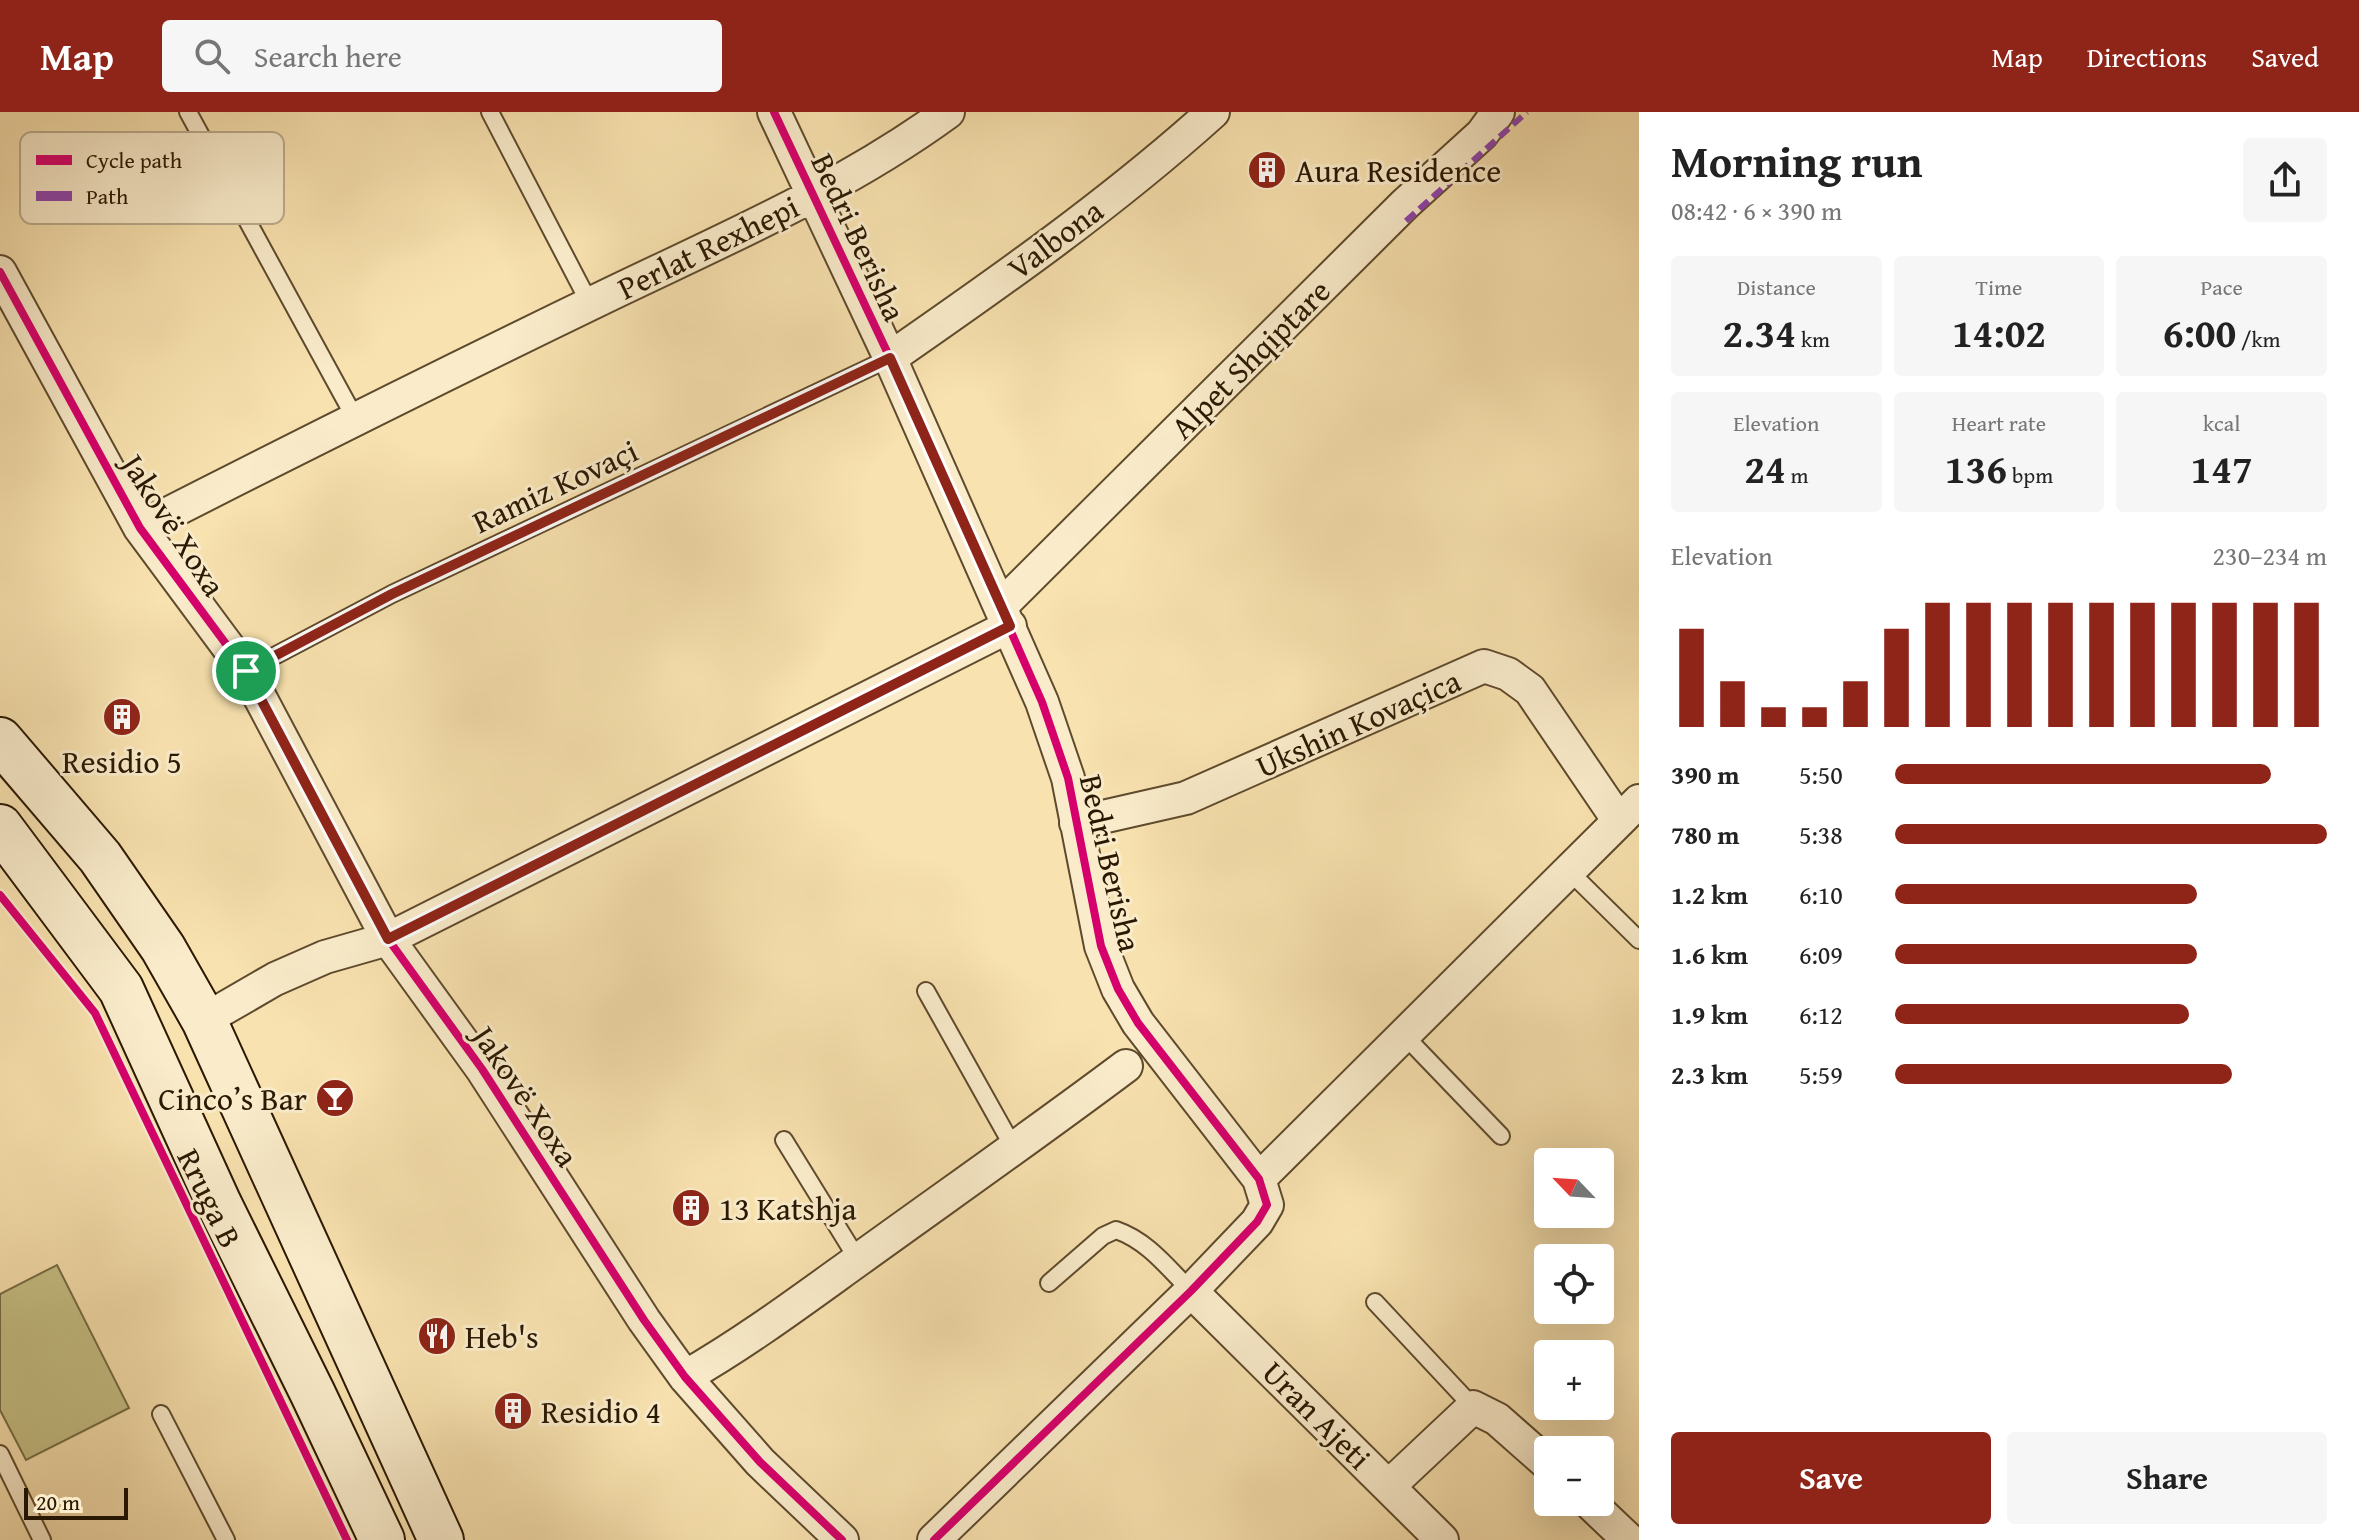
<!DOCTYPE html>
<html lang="en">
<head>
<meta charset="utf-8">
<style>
  :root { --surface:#fff; --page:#f6f6f6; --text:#222; --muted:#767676; --accent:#8f2418 }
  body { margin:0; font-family:"Gentium Book Plus",serif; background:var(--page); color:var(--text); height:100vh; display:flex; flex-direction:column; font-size:30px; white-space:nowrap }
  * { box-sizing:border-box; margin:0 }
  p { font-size:26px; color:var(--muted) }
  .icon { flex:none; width:44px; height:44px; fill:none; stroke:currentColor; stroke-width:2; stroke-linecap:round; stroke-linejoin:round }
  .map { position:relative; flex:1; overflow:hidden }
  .drawer { display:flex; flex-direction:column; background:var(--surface); width:720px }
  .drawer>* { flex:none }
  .needle { width:52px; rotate:295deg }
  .tools { position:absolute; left:1534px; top:1036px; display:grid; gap:16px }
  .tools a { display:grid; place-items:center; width:80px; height:80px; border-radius:8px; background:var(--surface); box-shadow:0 8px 32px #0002; font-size:40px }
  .scale { position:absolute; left:24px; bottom:20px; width:104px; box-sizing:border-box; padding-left:8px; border:4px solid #2b1802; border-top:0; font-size:22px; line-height:28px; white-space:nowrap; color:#2b1802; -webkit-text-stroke:6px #faeccb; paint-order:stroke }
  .pin { position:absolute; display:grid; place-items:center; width:68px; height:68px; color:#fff; margin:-34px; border:4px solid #fff; border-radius:50%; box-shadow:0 2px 8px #0007 }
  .round { display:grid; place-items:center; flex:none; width:84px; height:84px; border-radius:8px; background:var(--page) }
  .summary { display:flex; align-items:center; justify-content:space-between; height:136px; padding:0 32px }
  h1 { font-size:44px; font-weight:700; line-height:60px }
  .stats { display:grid; grid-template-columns:repeat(3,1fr); gap:12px; height:136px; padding:8px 32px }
  .stats div { display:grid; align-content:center; border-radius:8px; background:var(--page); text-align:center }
  .stats b { font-size:40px; font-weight:700 }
  .stats small { font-size:22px; font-weight:400 }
  .stats p { font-size:22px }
  .chart { height:224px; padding:16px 32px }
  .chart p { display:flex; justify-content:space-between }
  .chart svg { width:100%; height:144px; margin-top:8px; stroke:var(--accent); stroke-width:6 }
  .button { display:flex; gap:16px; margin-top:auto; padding:16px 32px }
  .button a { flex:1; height:92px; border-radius:8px; background:var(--accent); color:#fff; font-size:32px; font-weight:700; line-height:92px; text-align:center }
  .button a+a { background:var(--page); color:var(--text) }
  ul { padding:0 32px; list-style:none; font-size:26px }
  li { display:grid; grid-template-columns:128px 96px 1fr; align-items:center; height:60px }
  li i { height:20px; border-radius:10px; background:var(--accent) }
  header { display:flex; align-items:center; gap:48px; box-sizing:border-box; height:112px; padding:0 40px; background:var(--accent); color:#fff }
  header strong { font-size:38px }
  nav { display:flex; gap:44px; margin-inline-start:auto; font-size:28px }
  .search { width:560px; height:72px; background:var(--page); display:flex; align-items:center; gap:20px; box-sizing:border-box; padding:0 28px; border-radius:8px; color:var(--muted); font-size:30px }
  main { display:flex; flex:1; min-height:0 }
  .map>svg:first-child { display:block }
  .green { fill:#c5c085; stroke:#786c44; stroke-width:2 }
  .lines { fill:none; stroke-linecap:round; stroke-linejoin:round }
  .lane-casing { stroke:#5e4a2d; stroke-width:20 }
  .street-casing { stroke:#5e4a2d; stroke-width:36 }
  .secondary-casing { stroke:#2b1802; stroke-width:48 }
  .lane { stroke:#faeccb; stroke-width:16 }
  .street { stroke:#faeccb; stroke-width:32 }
  .secondary { stroke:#faeccb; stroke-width:44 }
  .quiet { stroke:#8e44ad; stroke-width:6; stroke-dasharray:12 6; stroke-linecap:butt }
  .cycleway-casing { stroke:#faeccb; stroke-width:13 }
  .cycleway { stroke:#d6006c; stroke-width:8 }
  .route-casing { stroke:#fff; stroke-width:16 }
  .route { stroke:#8f2418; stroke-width:10 }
  .labels { text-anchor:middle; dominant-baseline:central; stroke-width:6; stroke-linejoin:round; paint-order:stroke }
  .poi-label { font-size:32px; fill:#2b1802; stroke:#faeccb; text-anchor:start }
  .street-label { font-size:32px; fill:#2b1802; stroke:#faeccb }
  .key { fill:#faeccb; stroke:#bcac8f; stroke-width:2 }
  .key-label { font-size:22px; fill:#2b1802 }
</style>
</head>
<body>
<header>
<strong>Map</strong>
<div class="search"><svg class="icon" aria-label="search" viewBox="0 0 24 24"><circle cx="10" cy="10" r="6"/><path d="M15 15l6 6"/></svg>Search here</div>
<nav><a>Map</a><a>Directions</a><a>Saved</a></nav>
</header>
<main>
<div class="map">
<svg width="1639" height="1428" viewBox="0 0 1639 1428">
  <rect width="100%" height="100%" fill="#f8e2af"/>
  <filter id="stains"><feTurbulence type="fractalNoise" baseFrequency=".0025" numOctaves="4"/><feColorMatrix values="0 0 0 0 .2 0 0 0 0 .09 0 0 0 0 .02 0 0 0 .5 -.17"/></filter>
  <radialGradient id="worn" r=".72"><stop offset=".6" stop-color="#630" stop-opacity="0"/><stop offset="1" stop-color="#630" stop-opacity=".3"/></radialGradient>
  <path class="green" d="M57,1153L129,1296L26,1348L0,1298V1182Z"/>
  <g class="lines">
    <defs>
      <path id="lane" d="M188,0L355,306
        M490,0L590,192
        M246,559L392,482L890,246
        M1568,758L1639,828
        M926,879L1015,1038
        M1403,922L1501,1024
        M784,1028L858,1148
        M1049,1171L1103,1124L1116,1118C1148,1129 1168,1156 1191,1179
        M1375,1190L1473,1295
        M161,1302L226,1428
        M0,1342L42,1428"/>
      <path id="street" d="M774,0L890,246L1042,590L1068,666L1101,834L1118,877L1138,911L1259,1067L1267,1093L1257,1110L1191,1179L934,1428
        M0,160L140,416L246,559L388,827L482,957L644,1208L685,1265L760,1350L842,1428
        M890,246C1001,169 1112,91 1213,0
        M140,416C291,339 443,263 596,189C715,131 840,79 948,0
        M1001,494L1405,92L1482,22L1498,0
        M1076,711L1186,686L1484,554L1508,562L1530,578L1619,709
        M204,908L275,867L325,845L388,827L1010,514
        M1259,1067L1639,689
        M1191,1179L1442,1428
        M685,1265C746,1230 801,1189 858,1148C948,1083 1038,1020 1126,954
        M1389,1374L1473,1295L1497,1307L1548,1352
        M1589,1390L1629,1428"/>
      <path id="secondary" d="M0,628L100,745L163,836L204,908L441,1428
        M0,715L121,877L219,1092L313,1282L382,1428"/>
    </defs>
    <use href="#lane" class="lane-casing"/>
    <use href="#street" class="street-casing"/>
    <use href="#secondary" class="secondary-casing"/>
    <use href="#lane" class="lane"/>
    <use href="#street" class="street"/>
    <use href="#secondary" class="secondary"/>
    <path class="quiet" d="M1406,109L1527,0"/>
    <defs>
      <path id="cycleway" d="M774,0L890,246L1042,590L1068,666L1101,834L1118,877L1138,911L1259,1067L1267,1093L1257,1110L1191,1179L934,1428
        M0,160L140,416L246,559L388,827L482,957L644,1208L685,1265L760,1350L842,1428
        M0,783L95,901L347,1428"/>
    </defs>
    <use href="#cycleway" class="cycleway-casing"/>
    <use href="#cycleway" class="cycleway"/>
  </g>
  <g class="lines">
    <defs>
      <path id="route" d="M890,246L1010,514L388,827L246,559L392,482Z"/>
    </defs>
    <use href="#route" class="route-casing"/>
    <use href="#route" class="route"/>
  </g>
  <defs>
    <symbol id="building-disc" viewBox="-11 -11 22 22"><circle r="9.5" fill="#8f2418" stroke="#faeccb"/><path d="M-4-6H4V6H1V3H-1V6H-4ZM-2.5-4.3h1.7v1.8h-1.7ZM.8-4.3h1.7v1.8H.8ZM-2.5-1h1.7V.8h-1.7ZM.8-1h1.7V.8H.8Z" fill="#fff"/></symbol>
    <symbol id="bar-disc" viewBox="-11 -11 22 22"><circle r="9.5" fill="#8f2418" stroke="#faeccb"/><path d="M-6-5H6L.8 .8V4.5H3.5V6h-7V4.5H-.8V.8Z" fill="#fff"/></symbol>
    <symbol id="restaurant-disc" viewBox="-11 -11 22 22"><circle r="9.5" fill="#8f2418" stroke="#faeccb"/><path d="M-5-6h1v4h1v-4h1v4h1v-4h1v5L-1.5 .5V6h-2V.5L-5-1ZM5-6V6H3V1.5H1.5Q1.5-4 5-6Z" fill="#fff"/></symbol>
  </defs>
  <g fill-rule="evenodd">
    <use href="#building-disc" x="1245" y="36" width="44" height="44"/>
    <use href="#building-disc" x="100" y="583" width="44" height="44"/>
    <use href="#bar-disc" x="313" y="964" width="44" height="44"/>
    <use href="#building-disc" x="669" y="1074" width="44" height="44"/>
    <use href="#restaurant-disc" x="415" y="1202" width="44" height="44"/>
    <use href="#building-disc" x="491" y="1277" width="44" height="44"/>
  </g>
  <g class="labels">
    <g class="poi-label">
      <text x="1295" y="58">Aura Residence</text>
      <text x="122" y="649" text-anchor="middle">Residio 5</text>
      <text x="307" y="986" text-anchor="end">Cinco’s Bar</text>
      <text x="719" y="1096">13 Katshja</text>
      <text x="465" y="1224">Heb's</text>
      <text x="541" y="1299">Residio 4</text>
    </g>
    <g class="street-label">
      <text transform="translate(859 125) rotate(65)">Bedri Berisha</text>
      <text transform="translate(1055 127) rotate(-37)">Valbona</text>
      <text transform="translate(708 135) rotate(-26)">Perlat Rexhepi</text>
      <text transform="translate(1250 247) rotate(-45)">Alpet Shqiptare</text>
      <text transform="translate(555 374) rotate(-25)">Ramiz Kovaçi</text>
      <text transform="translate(174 413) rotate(57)">Jakovë Xoxa</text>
      <text transform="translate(1358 611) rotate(-24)">Ukshin Kovaçica</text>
      <text transform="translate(1111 751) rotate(77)">Bedri Berisha</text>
      <text transform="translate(526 984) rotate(56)">Jakovë Xoxa</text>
      <text transform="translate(210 1086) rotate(64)">Rruga B</text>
      <text transform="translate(1317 1303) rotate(45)">Uran Ajeti</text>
    </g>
  </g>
  <rect x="20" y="20" width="264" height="92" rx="12" class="key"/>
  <rect x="36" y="43" width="36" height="10" fill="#d6006c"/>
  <rect x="36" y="79" width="36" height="10" fill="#8e44ad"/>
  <g class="key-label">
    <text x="86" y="56">Cycle path</text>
    <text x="86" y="92">Path</text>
  </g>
  <rect width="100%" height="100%" filter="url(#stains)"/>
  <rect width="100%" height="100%" fill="url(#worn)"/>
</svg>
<div class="tools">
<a><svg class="needle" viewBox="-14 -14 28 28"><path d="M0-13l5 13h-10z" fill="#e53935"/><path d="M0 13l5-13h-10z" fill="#767676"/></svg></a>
<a><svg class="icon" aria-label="locate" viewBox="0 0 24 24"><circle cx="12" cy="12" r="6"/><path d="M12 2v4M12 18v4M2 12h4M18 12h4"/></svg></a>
<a>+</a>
<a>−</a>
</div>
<div class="scale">20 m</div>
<div class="pin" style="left:246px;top:559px;background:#1e9e55"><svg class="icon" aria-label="arrive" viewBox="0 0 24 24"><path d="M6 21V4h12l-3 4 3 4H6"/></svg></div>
</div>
<section class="drawer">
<div class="summary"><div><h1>Morning run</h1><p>08:42 · 6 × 390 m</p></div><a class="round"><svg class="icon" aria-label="share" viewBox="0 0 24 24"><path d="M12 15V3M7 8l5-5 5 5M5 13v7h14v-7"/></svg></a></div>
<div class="stats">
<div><p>Distance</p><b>2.34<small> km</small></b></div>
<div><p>Time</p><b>14:02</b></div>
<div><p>Pace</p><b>6:00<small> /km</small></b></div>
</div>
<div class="stats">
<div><p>Elevation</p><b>24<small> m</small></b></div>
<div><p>Heart rate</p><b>136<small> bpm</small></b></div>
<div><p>kcal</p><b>147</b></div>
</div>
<div class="chart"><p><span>Elevation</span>230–234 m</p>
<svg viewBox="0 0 160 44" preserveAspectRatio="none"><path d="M5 44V14M15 44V30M25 44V38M35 44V38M45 44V30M55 44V14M65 44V6M75 44V6M85 44V6M95 44V6M105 44V6M115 44V6M125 44V6M135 44V6M145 44V6M155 44V6"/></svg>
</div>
<ul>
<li><b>390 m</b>5:50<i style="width:87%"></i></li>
<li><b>780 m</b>5:38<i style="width:100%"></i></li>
<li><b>1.2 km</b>6:10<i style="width:70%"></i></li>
<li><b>1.6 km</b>6:09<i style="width:70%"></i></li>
<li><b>1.9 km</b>6:12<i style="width:68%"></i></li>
<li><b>2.3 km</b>5:59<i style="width:78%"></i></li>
</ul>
<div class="button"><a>Save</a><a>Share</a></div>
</section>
</main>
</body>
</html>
